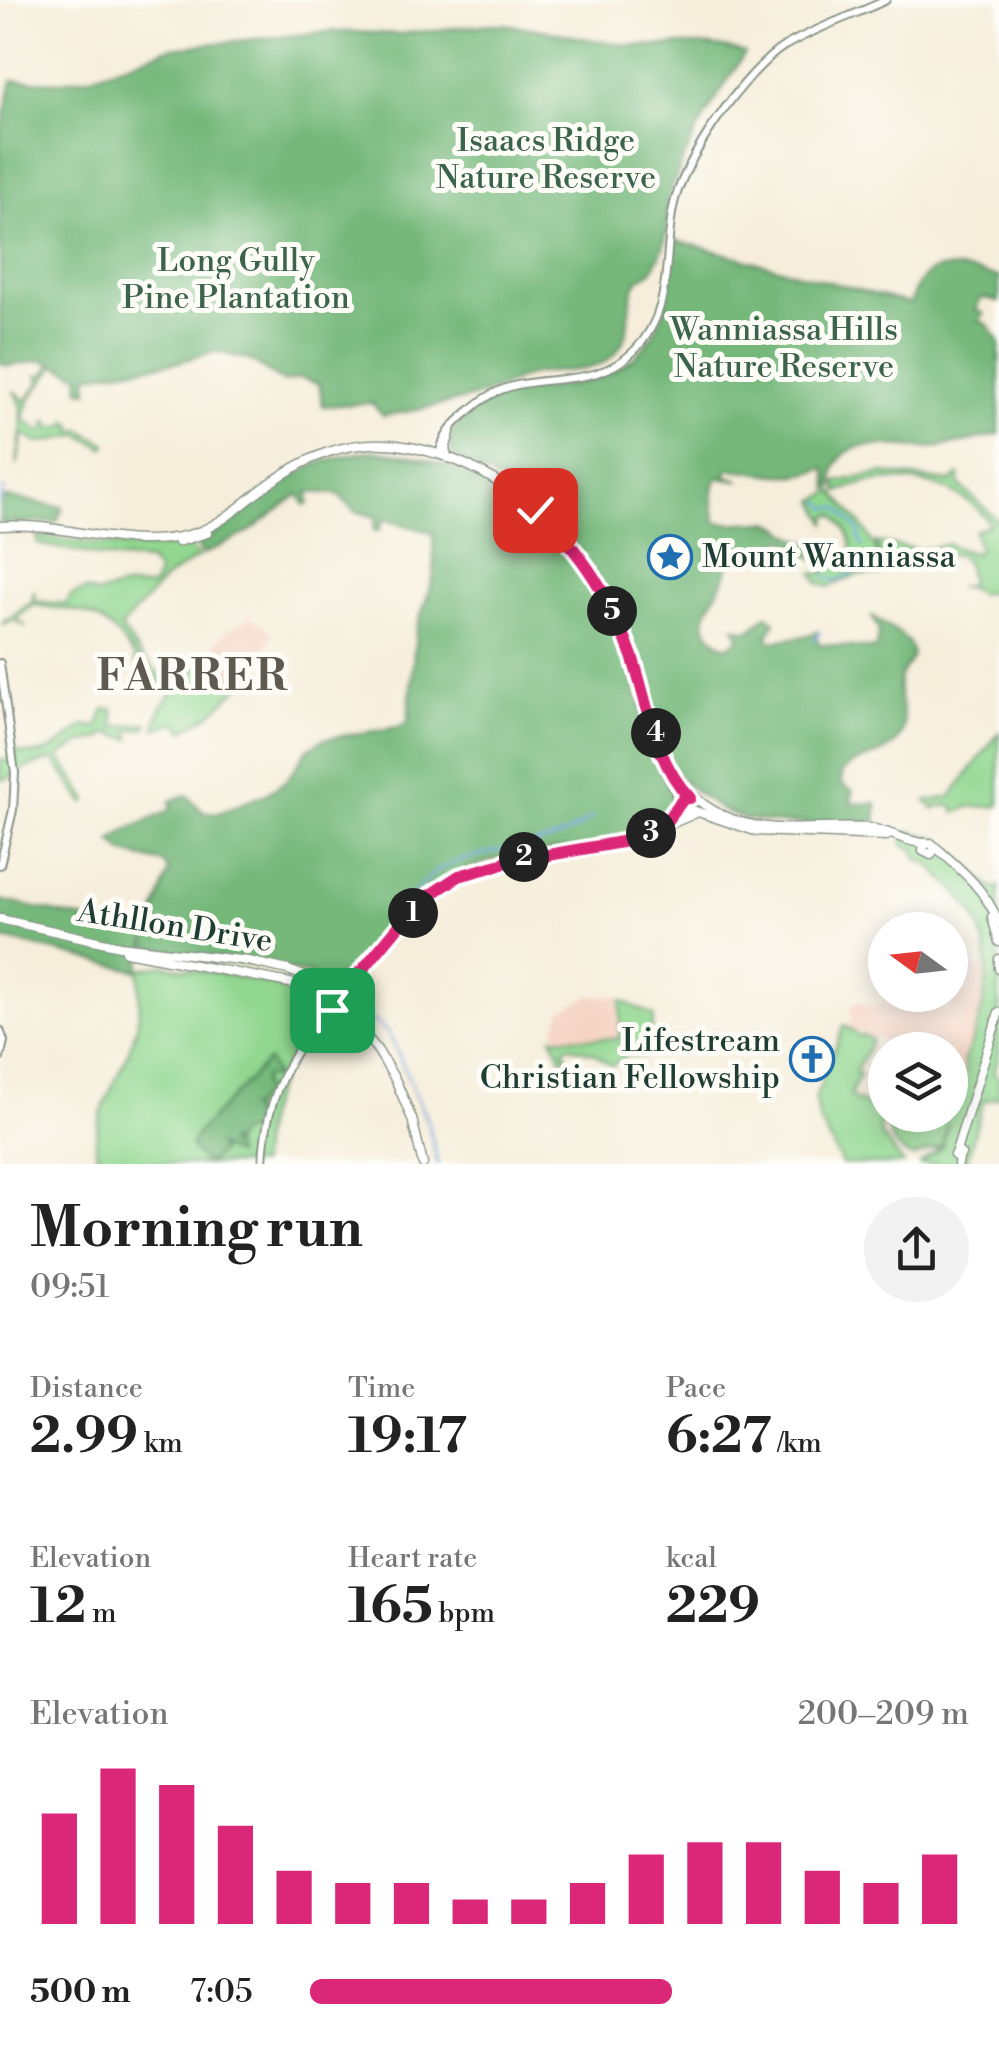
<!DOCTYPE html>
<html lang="en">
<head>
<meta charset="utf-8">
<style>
  :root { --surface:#fff; --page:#f2f2f2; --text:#222; --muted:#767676; --accent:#db2777 }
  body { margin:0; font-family:"Libre Bodoni",serif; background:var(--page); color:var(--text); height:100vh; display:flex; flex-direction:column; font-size:38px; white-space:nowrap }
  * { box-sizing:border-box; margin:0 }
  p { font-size:32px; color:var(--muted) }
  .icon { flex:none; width:55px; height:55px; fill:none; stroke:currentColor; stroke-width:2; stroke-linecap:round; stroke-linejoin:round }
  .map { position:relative; height:1164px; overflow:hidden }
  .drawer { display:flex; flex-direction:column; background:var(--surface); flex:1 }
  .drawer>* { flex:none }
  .needle { width:65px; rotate:285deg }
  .fabs { position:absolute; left:868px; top:912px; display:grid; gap:20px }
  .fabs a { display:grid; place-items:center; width:100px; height:100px; border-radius:50%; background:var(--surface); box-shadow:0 5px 25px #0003; font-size:50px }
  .pin { position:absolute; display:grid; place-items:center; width:85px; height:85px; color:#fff; margin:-42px; border-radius:20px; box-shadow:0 5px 15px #0006 }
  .km { position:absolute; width:50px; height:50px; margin:-25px; border-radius:50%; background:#222; color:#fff; font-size:28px; line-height:50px; text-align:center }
  .round { display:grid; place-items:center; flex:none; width:105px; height:105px; border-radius:52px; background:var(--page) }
  .overview { display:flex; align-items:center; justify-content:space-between; height:170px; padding:0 30px }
  h1 { font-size:55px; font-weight:700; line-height:75px }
  .metrics { display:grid; grid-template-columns:repeat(3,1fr); gap:15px; height:170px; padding:10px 30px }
  .metrics div { display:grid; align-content:center }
  .metrics b { font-size:50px; font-weight:700 }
  .metrics small { font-size:28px; font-weight:400 }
  .metrics p { font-size:28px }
  .chart { height:280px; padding:20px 30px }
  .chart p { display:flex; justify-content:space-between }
  .chart svg { width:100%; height:180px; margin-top:10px; stroke:var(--accent); stroke-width:6 }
  ul { padding:0 30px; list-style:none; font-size:32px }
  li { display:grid; grid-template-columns:160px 120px 1fr; align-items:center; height:75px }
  li i { height:25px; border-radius:12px; background:var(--accent) }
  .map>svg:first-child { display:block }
  .built { fill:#f5d2c2 }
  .green { fill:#91d790; stroke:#588a62; stroke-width:2.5 }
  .forest { fill:#74b87a; stroke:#4a7a57; stroke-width:2.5 }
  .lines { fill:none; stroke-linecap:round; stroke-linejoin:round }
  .stream { stroke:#72a5de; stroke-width:2.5 }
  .secondary-casing { stroke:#8a9688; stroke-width:10 }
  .primary-casing { stroke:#8a9688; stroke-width:11 }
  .secondary { stroke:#fff; stroke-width:6 }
  .primary { stroke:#fff; stroke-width:8 }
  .route-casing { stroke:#fff; stroke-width:20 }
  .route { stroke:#db2777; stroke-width:12 }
  .labels { text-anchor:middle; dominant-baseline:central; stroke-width:10; stroke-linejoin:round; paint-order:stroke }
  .park-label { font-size:32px; fill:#3c644b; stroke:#fdfcf7 }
  .poi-label { font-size:32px; fill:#1f3d34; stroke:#fdfcf7; text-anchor:start }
  .street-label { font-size:32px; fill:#1f3d34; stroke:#fdfcf7 }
  .district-label { font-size:42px; font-weight:bold; letter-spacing:2.5px; fill:#5e5a51; stroke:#fdfcf7 }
</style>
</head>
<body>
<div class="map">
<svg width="999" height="1164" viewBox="0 0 999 1164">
  <rect width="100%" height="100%" fill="#fdfcf7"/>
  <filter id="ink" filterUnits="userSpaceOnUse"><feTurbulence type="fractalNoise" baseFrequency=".01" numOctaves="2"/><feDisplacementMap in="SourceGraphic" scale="20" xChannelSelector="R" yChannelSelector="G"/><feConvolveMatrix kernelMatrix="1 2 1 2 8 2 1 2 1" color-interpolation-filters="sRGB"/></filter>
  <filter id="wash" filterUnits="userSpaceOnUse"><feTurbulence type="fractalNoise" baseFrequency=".0048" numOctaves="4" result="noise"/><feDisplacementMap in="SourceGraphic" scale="40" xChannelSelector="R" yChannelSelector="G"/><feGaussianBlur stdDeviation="2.25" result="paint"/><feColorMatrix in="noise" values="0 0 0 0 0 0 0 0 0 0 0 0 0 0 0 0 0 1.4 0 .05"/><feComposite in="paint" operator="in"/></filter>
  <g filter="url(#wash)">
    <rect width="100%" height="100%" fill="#f6eedb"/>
    <path class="built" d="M251,617L272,633L257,669L240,686L208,653L226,631Z
      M965,968H985L986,993L975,1035L963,1061L966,1068L956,1099L950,1096V1050H891L893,1044L848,1028L853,1017L848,1014L856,1001L872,1007L897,995H907L949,1014Z
      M590,996H618L617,1037L558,1036L554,1031L562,1010Z"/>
    <path class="green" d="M50,366L53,368L30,399L23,419L40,431L46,430L45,423L49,421L51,428L68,425L67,421L72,423L73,431L82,430L106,444L104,448L80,435L38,443L23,434L17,465C18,447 29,404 14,392L15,391L26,401L41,380L37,376L45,374Z
      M883,473L950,482L959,475V485L999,521V595L988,592L980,594L971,589L957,587L968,586L970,582L967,563L957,554L883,564L876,542L922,550L948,544L974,554L979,549L974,531L990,524C958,478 891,470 838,492L836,482Z
      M833,491C851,514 883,542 880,575H857L829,587L819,583L813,573H824L827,563L823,545H829L834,565L850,563L851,556L845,554H851C854,538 844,526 834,514L827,517V524L816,500Z
      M37,536C88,543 138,551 189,545L198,557L166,578L121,627L142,658L164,678L176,683L169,691L136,663L135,657C100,610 89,612 33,605L16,619L27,627L14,620L1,624L32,602L34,590L35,601L66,604L71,595L87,590L97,594L125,587H153L158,572L149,561L115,559L38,544Z
      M208,653L240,686L211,714L183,731L177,722L156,729C153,705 192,671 208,653Z
      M104,709H113L115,727L148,723L146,728L129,731L131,739L106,733L102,739L83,742L59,756L88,800L84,803L53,759C43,763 40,763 31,766C18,770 14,779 0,780V760H15V751C51,761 59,743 85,725L98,727Z
      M999,733V806L969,807L955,813L953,806H937L935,810L926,801L950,797Z
      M908,831L939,839L993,889L999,886V1055L994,1073L999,1078V1097L983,1101L966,1164H920L942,1147L948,1123L941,1146L913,1157C893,1149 888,1136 886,1115H950V1098L956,1100L966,1068L963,1062C983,1020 999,960 974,916C963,896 943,879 927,863L917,859L914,850L902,844Z
      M162,965C216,974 276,977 321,1009C289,1058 261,1103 260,1164H98C86,1113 128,1071 137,1024C141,1007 139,987 139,969Z
      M621,1000L654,1016L646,1056L627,1055L612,1066L594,1053L569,1046L564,1049L567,1056L562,1060L552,1037L619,1039Z
      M844,1025L860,1037L863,1035L872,1040L856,1072L860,1074L850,1096L880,1113L881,1135L904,1164H842L819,1119L815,1098Z"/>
    <path class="forest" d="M491,24C538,25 582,41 629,45C673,48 698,39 745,53C716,98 684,145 669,198C666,210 669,224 666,236C664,249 658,261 651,272C615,283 645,336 606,361C587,374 553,369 531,375C514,379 499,390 481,395C449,404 416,410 383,416L372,403L323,406L319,384L299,378L283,382L250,360L214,351L179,362L88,375V391L80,390L79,375L43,360L9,366L0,363V137L12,80L55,82L89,77L170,48L335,31L398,34Z
      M675,240L910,304C923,253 957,269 999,277V301L981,298L976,309L984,314L979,321L987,324L999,341V434C976,439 951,447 927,448C891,449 831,429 833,487L829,489L826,470L823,468C790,483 761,471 728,469L725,475L741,481L717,478C710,491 713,508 716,522C734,526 749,521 766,522C785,524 792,542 810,542L812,558L783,539L761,555L748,548L730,556C728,564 728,572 724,579C710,607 689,628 727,647L740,638L734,627L749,631L767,615L775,622L767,638L775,642C790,637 806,638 819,631L816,635L819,644L876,649L879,631L871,615C883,626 899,629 909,644C919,660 902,666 899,680C895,703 916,728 891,747C876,759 855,758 842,772V784L853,791L851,804L877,803L876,825L776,823L745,819L718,808L687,785L669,761L620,619L601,583L580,553L551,519L526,496L454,456C446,442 450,432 461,422C508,375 535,396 589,380C605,376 624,366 636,355C669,324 670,282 675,240Z
      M369,451C487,456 573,534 618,639C631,670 639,703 650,735C657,757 668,778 674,800C665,854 542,846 500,858C470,867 434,881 412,904C386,932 364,966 335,991L326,989L308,974L147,947V939L138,971L0,938V900L148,933L169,871L164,863L124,853L111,842C129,824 150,823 171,809L170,801L187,795L203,812L219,813L266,794L287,780L307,750L324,739L398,727L408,722L416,630L434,576L433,533L384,519L379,531L374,530L376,517L354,511L338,494L308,492L309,504L305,505L299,494L249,532L202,555L197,544C238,523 268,489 308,468C327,458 348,455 369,451Z
      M5,498C26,498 42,506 63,507L57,522L0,523V503Z
      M268,1060L276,1078L264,1077L262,1087L268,1089L252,1107L248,1108L253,1112L252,1118L257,1116L254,1129L238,1134L235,1141L228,1142V1145L233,1144L235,1155L218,1146L221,1151L210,1162H204L190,1146L198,1132Z"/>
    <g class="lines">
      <path class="stream" d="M821,501L828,508H839L860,532L859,538L863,546
        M0,503L4,488
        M825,576L837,581L862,568
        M815,639L820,632
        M335,990L337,981L347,976C367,953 417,882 439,870C490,842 553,854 592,817
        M347,1004C382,1029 387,1021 403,1066
        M404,1068L428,1123L438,1164"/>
    </g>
  </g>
  <g filter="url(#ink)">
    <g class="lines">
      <defs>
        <path id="secondary" d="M439,455C443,436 453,424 468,412C481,400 496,390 513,386C557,375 598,386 634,351C674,311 663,258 673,208C681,163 745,71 783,47C814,28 853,16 886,0
          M0,663L15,773L13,810L0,865
          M508,861L515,856H543L640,839L689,810
          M417,906L422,909L425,905
          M340,1002C347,985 361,971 373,957C414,908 444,869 512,863
          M0,1030L4,1041L0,1058
          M263,1164C264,1124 275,1085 297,1051C308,1036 321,1023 328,1006"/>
        <path id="primary" d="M448,458L445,450L450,432
          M0,526C68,521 134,556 201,531C222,522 240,507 257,493C303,457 351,435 410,447C516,467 597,557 631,655C652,713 658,784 720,814C766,837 820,825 869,828C889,830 908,844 926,843
          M178,542L207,533
          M662,764L682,806L689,809
          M689,809L755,831L887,836
          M665,823L676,806V796
          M666,826L696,813
          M935,847L931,855L923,851L924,845L931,843C959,868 984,887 999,923
          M992,917L999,942
          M0,919L120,946L248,961L288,970L310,978L333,998
          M126,952L290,983L309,991L328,1005
          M999,959V969
          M328,993L334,994L352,981
          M329,1001H339L378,1051L396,1081L412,1119L423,1164
          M956,1151L999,1012
          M958,1164L959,1158L954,1155L956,1151L961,1154L959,1158"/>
      </defs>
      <use href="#secondary" class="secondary-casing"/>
      <use href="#primary" class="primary-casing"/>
      <use href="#secondary" class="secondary"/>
      <use href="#primary" class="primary"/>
    </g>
  </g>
  <g class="lines" filter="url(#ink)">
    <defs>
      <path id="route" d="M332,1010L338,1009L345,991L418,903L459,876L502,864L514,856H543L638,839L665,823L684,798H690C654,761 648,703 632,656C613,602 580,547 535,510"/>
    </defs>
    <use href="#route" class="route-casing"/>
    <use href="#route" class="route"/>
  </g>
  <defs>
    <symbol id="sight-ring" viewBox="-11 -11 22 22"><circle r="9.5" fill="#fdfcf7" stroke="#1f6fb2" stroke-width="1.5"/><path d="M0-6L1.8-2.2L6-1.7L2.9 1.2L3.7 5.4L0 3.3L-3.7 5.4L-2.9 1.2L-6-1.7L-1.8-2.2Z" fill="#1f6fb2"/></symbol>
    <symbol id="church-ring" viewBox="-11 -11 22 22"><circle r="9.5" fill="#fdfcf7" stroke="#1f6fb2" stroke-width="1.5"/><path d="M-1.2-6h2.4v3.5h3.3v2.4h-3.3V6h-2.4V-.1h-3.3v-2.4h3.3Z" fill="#1f6fb2"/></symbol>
  </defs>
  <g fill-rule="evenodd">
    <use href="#sight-ring" x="645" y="532" width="50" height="50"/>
    <use href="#church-ring" x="787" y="1034" width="50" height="50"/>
  </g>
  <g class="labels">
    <g class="park-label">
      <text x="546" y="141">Isaacs Ridge<tspan x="546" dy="37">Nature Reserve</tspan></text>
      <text x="236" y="261">Long Gully<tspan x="236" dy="37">Pine Plantation</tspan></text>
      <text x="784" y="330">Wanniassa Hills<tspan x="784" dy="37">Nature Reserve</tspan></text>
    </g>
    <g class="poi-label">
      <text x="702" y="557">Mount Wanniassa</text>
      <text x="780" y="1041" text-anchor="end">Lifestream<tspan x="780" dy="37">Christian Fellowship</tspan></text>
    </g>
    <g class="street-label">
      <text transform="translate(175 926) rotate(9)">Athllon Drive</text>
    </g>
    <g class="district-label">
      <text x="193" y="677">FARRER</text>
    </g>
  </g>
</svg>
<div class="fabs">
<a><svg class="needle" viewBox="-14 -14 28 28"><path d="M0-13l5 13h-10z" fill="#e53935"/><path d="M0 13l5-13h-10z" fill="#767676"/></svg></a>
<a><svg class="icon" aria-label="layers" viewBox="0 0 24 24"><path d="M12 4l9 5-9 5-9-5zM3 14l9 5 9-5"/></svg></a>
</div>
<div class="pin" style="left:332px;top:1010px;background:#1e9e55"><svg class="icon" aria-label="arrive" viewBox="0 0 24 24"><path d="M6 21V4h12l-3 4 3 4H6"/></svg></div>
<div class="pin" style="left:535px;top:510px;background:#d93025"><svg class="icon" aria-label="check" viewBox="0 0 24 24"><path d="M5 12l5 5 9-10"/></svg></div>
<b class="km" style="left:413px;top:913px">1</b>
<b class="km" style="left:524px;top:857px">2</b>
<b class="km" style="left:651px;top:833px">3</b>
<b class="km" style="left:656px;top:733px">4</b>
<b class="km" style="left:612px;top:611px">5</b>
</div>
<section class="drawer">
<div class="overview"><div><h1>Morning run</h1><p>09:51</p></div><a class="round"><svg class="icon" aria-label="share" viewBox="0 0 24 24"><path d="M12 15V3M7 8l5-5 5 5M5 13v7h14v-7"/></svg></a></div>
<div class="metrics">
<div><p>Distance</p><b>2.99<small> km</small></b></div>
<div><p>Time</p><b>19:17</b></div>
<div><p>Pace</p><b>6:27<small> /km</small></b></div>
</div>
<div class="metrics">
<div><p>Elevation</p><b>12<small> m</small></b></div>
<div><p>Heart rate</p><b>165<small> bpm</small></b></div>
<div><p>kcal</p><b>229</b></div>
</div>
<div class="chart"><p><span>Elevation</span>200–209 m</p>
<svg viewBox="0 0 160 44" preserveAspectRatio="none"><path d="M5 44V17M15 44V6M25 44V10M35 44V20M45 44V31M55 44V34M65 44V34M75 44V38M85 44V38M95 44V34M105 44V27M115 44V24M125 44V24M135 44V31M145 44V34M155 44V27"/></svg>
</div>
<ul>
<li><b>500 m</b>7:05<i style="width:55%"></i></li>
</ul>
</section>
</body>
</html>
